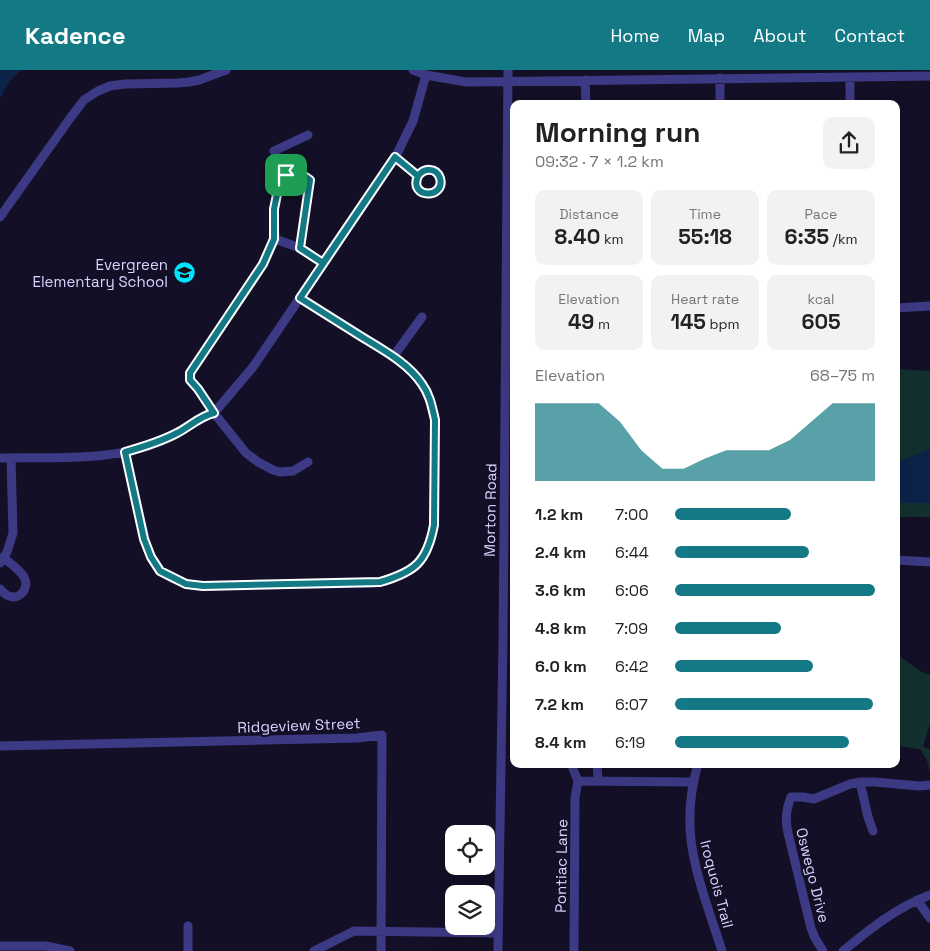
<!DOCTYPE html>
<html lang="en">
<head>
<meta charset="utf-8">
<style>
  :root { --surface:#fff; --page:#f2f2f2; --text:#222; --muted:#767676; --accent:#137a85 }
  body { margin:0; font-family:"Space Grotesk",sans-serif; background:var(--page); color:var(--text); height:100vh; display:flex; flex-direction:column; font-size:19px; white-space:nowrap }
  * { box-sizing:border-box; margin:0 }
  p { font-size:16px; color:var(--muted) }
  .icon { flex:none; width:28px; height:28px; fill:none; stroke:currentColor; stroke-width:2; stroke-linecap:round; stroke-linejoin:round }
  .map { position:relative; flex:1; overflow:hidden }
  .details { position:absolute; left:510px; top:30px; width:390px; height:668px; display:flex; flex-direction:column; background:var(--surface); border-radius:10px; box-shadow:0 5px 20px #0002 }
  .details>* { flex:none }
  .fabs { position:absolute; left:445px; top:755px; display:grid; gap:10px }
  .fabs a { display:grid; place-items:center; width:50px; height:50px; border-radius:10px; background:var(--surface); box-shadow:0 5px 20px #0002; font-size:25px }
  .pin { position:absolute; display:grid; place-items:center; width:42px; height:42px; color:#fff; margin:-21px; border-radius:10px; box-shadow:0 2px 8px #0006 }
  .round { display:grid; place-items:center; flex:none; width:52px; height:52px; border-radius:10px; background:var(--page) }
  .headline { display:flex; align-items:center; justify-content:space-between; height:85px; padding:0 25px }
  h1 { font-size:28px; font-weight:700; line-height:38px }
  .metrics { display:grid; grid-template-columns:repeat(3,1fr); gap:8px; height:85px; padding:5px 25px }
  .metrics div { display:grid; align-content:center; border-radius:10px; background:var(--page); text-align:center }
  .metrics b { font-size:21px; font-weight:700 }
  .metrics small { font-size:14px; font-weight:400 }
  .metrics p { font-size:14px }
  .chart { height:140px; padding:10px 25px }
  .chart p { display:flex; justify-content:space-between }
  .chart svg { width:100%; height:90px; margin-top:5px; fill:var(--accent); opacity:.7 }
  ul { padding:0 25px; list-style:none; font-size:16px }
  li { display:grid; grid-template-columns:80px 60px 1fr; align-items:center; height:38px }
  li i { height:12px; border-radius:6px; background:var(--accent) }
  header { display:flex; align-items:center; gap:30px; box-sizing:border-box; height:70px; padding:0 25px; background:var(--accent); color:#fff }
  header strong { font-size:24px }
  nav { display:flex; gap:28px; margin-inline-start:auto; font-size:18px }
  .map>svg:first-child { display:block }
  .green { fill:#12302f }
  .water { fill:#0c2248 }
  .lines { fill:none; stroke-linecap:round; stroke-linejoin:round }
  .minor { stroke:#3d3a85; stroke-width:9 }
  .route-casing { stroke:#fff; stroke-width:10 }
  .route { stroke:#137a85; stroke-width:6 }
  .labels { text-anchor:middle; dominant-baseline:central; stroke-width:4.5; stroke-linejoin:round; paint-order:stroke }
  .poi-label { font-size:15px; fill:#d9d4ff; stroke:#130f26; text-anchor:end }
  .street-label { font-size:15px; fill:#d9d4ff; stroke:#130f26 }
</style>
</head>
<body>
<header>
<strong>Kadence</strong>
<nav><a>Home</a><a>Map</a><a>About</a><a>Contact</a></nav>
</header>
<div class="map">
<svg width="930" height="881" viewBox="0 0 930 881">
  <rect width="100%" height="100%" fill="#130f26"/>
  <path class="green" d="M898,299L930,301V447H896V309Z
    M896,554L897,574L901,587L920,601L930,605V654L923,676L930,680V703L927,690L920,679L896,676Z"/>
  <path class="water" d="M0,0H21L10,11L0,28Z
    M930,377V433H905L896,431V394L905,389L927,380Z"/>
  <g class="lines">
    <path class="minor" d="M413,0L426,5L466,12L930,6
      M585,10L586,34
      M720,34V8
      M850,34V7
      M395,87L418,106
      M416 112a12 12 0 1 1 24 0a12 12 0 1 1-24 0Z
      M286,105L274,81L308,65
      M0,147L71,47L84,30L98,21L110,16L125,14L178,13L189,12L199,10L226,0
      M275,169L300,178L323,193
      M300,178L309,110L300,103L286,105L280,110L274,139L275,169L263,194L190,303L191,310L198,319L214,343L246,383L258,392L273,400L280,402L293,401L308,392
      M896,238L930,236
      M393,287L422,247
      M125,382L147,477C150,485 154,496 161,501C173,511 189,515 203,516L373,513L393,508L415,497L427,479L432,465L434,455L435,350C432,337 430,325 422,314C408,293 383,280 362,267C341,254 321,241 300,228
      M0,388C48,387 99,391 145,377C159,372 172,366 184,359C194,353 203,346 214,343L253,297L396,86L413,51L426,5
      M896,490L930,492
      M0,493L7,482L13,463L11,388
      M0,519C3,522 5,525 9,526C20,531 30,517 24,507C20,500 10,493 4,488
      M0,676L357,668L382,665L381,881
      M573,694V699L578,711
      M597,694L598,711
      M698,694C691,718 688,744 691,770C695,805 711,846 722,881
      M860,712L868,747L873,761
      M917,830L930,848
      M188,856V881
      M0,876H46L70,881
      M314,881L354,861L498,863
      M498,881L503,570L508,0
      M574,881L575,728L578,711L693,712
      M823,881L815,868L811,858L788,763C785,749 786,740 791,727H803L814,729L850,714L860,712H875L919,716L930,715
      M843,881C870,859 897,837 930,825"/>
  </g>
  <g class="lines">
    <defs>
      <path id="route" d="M286,105L280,110L274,139V169L263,194L190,303V310L198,319L214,343C200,346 189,357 177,363C160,372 143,377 125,382L144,469L151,487L160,501L186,514L203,516L380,512C415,502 427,492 434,455L435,350C432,337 430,325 422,314C408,293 383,280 362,267C341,254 321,241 300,228L395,87L418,106C424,98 436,97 440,108C446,129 408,129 418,106L395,87L323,193L300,178L310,110L300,103L286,105"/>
    </defs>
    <use href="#route" class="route-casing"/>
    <use href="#route" class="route"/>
  </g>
  <defs>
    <symbol id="school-disc" viewBox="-11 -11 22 22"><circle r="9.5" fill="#00e5ff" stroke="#130f26"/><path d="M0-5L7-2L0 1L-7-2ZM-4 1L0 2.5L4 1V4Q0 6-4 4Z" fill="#111"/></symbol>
  </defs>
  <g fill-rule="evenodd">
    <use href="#school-disc" x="172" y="190" width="25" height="25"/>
  </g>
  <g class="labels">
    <g class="poi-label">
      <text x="168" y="194">Evergreen<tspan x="168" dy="17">Elementary School</tspan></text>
    </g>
    <g class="street-label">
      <text transform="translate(490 440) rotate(-89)">Morton Road</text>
      <text transform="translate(299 655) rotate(-2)">Ridgeview Street</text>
      <text transform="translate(561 796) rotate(-89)">Pontiac Lane</text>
      <text transform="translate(813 805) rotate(76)">Oswego Drive</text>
      <text transform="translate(717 814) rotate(75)">Iroquois Trail</text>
    </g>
  </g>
</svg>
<div class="fabs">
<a><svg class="icon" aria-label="locate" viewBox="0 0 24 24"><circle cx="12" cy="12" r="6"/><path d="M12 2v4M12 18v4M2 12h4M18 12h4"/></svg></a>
<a><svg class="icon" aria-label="layers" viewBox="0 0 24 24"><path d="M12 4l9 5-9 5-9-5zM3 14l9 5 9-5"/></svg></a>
</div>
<div class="pin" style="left:286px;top:105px;background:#1e9e55"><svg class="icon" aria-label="arrive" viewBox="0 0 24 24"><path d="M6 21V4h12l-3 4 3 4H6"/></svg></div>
<section class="details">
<div class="headline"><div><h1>Morning run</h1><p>09:32 · 7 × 1.2 km</p></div><a class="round"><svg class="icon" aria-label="share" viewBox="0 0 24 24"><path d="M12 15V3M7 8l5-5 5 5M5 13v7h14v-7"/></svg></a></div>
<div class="metrics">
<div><p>Distance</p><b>8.40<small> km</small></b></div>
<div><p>Time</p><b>55:18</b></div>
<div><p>Pace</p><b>6:35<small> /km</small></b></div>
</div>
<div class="metrics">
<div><p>Elevation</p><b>49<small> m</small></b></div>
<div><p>Heart rate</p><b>145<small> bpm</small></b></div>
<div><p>kcal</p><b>605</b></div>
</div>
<div class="chart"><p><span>Elevation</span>68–75 m</p>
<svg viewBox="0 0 160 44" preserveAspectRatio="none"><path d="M0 44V6L10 6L20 6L30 6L40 15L50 29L60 38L70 38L80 33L90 29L100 29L110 29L120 24L130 15L140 6L150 6L160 6V44z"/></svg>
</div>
<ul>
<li><b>1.2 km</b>7:00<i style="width:58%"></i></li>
<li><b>2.4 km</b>6:44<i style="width:67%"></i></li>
<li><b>3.6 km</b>6:06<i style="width:100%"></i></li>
<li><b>4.8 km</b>7:09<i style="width:53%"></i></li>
<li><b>6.0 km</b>6:42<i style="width:69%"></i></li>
<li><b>7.2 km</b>6:07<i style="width:99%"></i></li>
<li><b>8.4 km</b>6:19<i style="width:87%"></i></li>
</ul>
</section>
</div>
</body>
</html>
